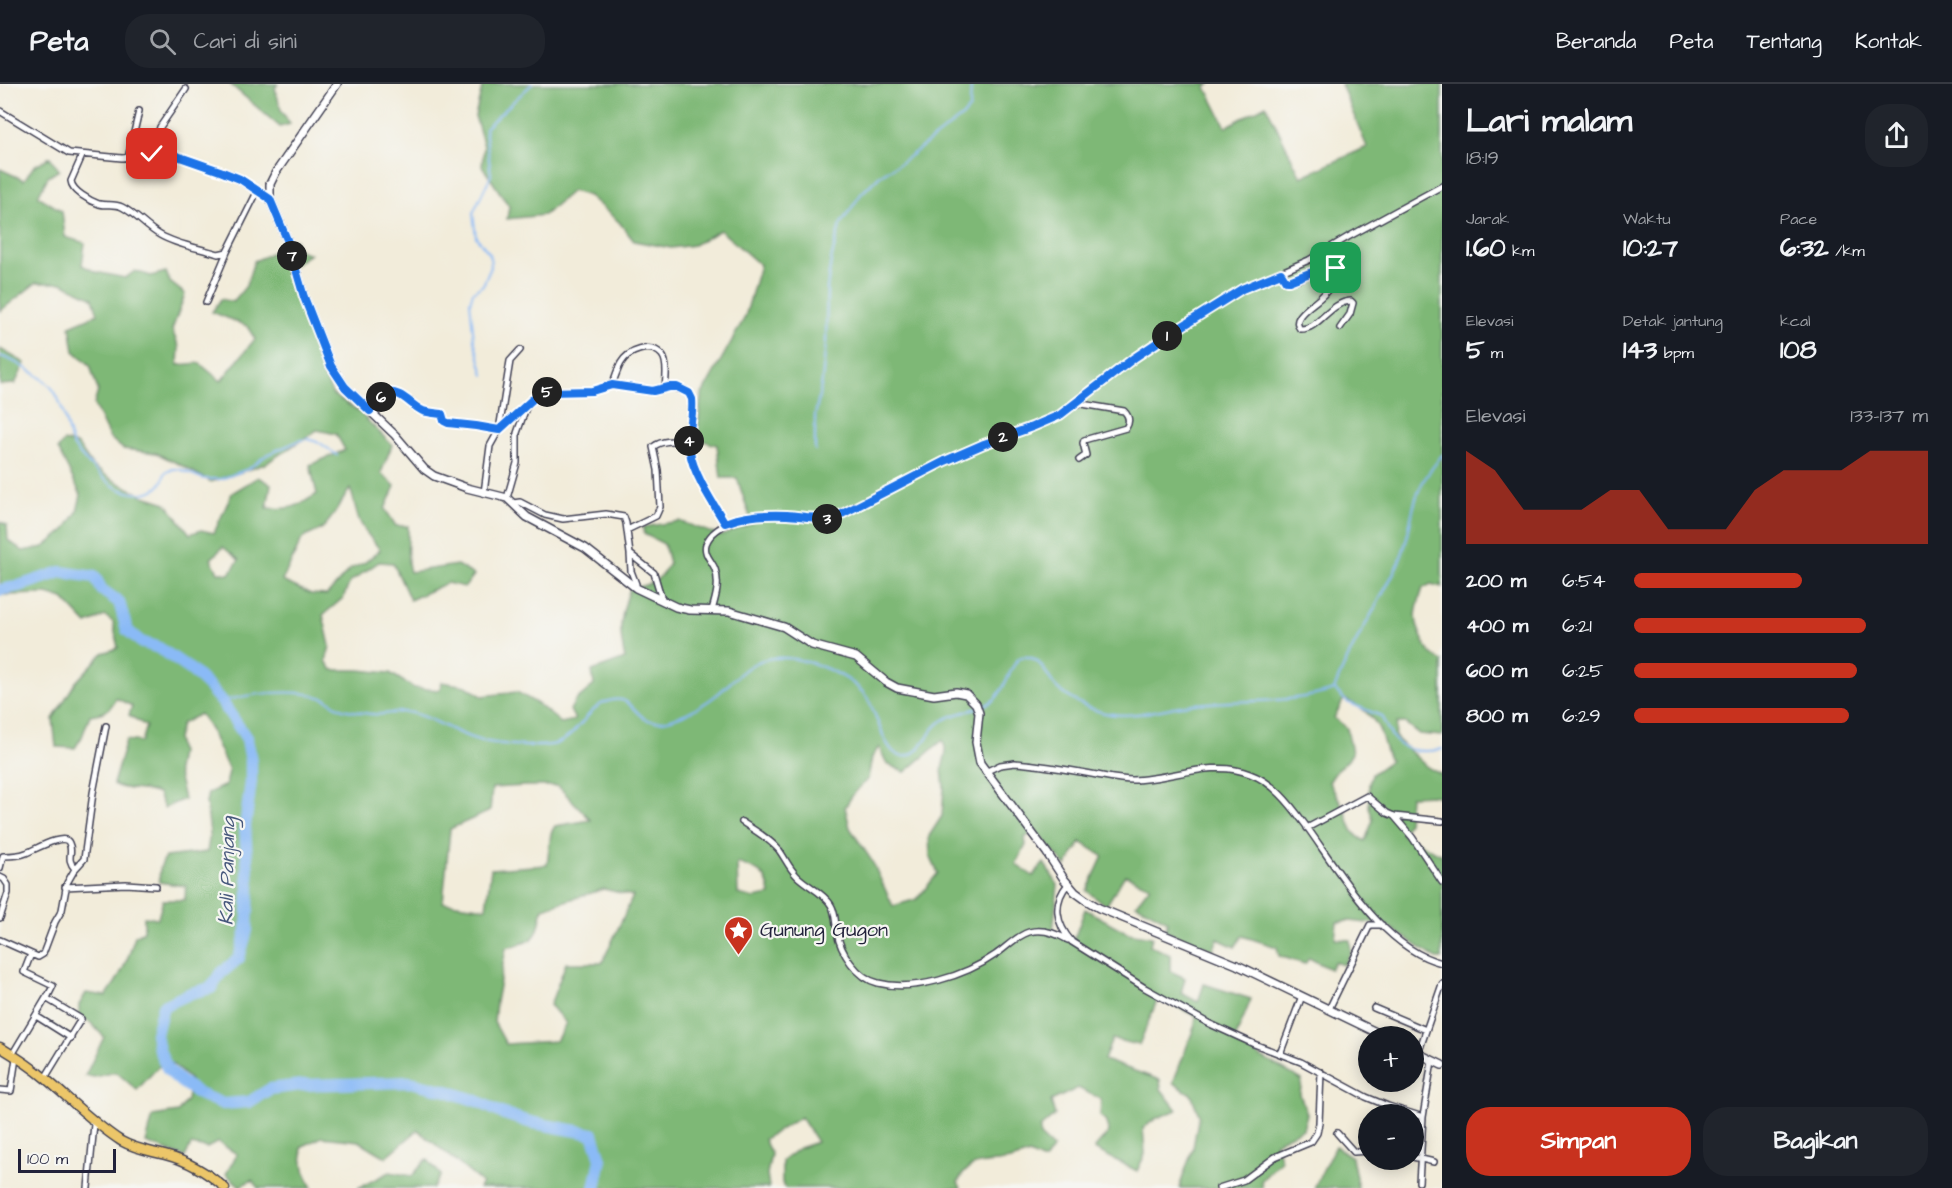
<!DOCTYPE html>
<html lang="id">
<head>
<meta charset="utf-8">
<style>
  :root { --surface:#171b24; --page:#20242c; --text:#f1f3f6; --muted:#9ea1a6; --line:#363941; --accent:#c8321e }
  body { margin:0; font-family:"Architects Daughter",sans-serif; background:var(--page); color:var(--text); height:100vh; display:flex; flex-direction:column; font-size:22px; white-space:nowrap }
  * { box-sizing:border-box; margin:0 }
  p { font-size:20px; color:var(--muted) }
  .icon { flex:none; width:33px; height:33px; fill:none; stroke:currentColor; stroke-width:2; stroke-linecap:round; stroke-linejoin:round }
  .map { position:relative; flex:1; overflow:hidden }
  .drawer { display:flex; flex-direction:column; background:var(--surface); width:510px }
  .drawer>* { flex:none }
  .fabs { position:absolute; left:1358px; top:942px; display:grid; gap:12px }
  .fabs a { display:grid; place-items:center; width:66px; height:66px; border-radius:50%; background:var(--surface); box-shadow:0 3px 15px #0003; font-size:30px }
  .scale { position:absolute; left:18px; bottom:15px; width:98px; box-sizing:border-box; padding-left:6px; border:3px solid #22223b; border-top:0; font-size:16px; line-height:21px; white-space:nowrap; color:#22223b; -webkit-text-stroke:4px #f6f6f2; paint-order:stroke }
  .pin { position:absolute; display:grid; place-items:center; width:51px; height:51px; color:#fff; margin:-26px; border-radius:12px; box-shadow:0 3px 9px #0006 }
  .km { position:absolute; width:30px; height:30px; margin:-15px; border-radius:50%; background:#222; color:#fff; font-size:16px; line-height:30px; text-align:center }
  .round { display:grid; place-items:center; flex:none; width:63px; height:63px; border-radius:24px; background:var(--page) }
  .summary { display:flex; align-items:center; justify-content:space-between; height:102px; padding:0 24px }
  h1 { font-size:33px; font-weight:800; line-height:45px }
  .metrics { display:grid; grid-template-columns:repeat(3,1fr); gap:9px; height:102px; padding:6px 24px }
  .metrics div { display:grid; align-content:center }
  .metrics b { font-size:26px; font-weight:800 }
  .metrics small { font-size:16px; font-weight:400 }
  .metrics p { font-size:16px }
  .chart { height:168px; padding:12px 24px }
  .chart p { display:flex; justify-content:space-between }
  .chart svg { width:100%; height:108px; margin-top:6px; fill:var(--accent); opacity:.7 }
  .button { display:flex; gap:12px; margin-top:auto; padding:12px 24px }
  .button a { flex:1; height:69px; border-radius:24px; background:var(--accent); color:#fff; font-size:24px; font-weight:800; line-height:69px; text-align:center }
  .button a+a { background:var(--page); color:var(--text) }
  ul { padding:0 24px; list-style:none; font-size:20px }
  li { display:grid; grid-template-columns:96px 72px 1fr; align-items:center; height:45px }
  li i { height:15px; border-radius:8px; background:var(--accent) }
  header { display:flex; align-items:center; gap:36px; box-sizing:border-box; height:84px; padding:0 30px; background:var(--surface); border-bottom:2px solid var(--line) }
  header strong { font-size:28px }
  nav { display:flex; gap:33px; margin-inline-start:auto; font-size:21px }
  .search { width:420px; height:54px; background:var(--page); display:flex; align-items:center; gap:15px; box-sizing:border-box; padding:0 21px; border-radius:24px; color:var(--muted); font-size:22px }
  main { display:flex; flex:1; min-height:0 }
  .map>svg:first-child { display:block }
  .forest { fill:#7eb876; stroke:#506d58; stroke-width:1.5; fill-rule:evenodd }
  .lines { fill:none; stroke-linecap:round; stroke-linejoin:round }
  .stream { stroke:#8abaf6; stroke-width:2 }
  .river { stroke:#8abaf6; stroke-width:12 }
  .minor-casing { stroke:#414053; stroke-width:8 }
  .tertiary-casing { stroke:#414053; stroke-width:10 }
  .primary-casing { stroke:#414053; stroke-width:11 }
  .minor { stroke:#fff; stroke-width:5 }
  .tertiary { stroke:#fff; stroke-width:7 }
  .primary { stroke:#ecc669; stroke-width:8 }
  .route-casing { stroke:#fff; stroke-width:12 }
  .route { stroke:#1a73e8; stroke-width:8 }
  .labels { text-anchor:middle; dominant-baseline:central; stroke-width:4.5; stroke-linejoin:round; paint-order:stroke }
  .poi-label { font-size:20px; fill:#22223b; stroke:#f6f6f2; text-anchor:start }
  .water-label { font-size:21px; font-style:italic; fill:#46577c; stroke:#f6f6f2 }
</style>
</head>
<body>
<header>
<strong>Peta</strong>
<div class="search"><svg class="icon" aria-label="search" viewBox="0 0 24 24"><circle cx="10" cy="10" r="6"/><path d="M15 15l6 6"/></svg>Cari di sini</div>
<nav><a>Beranda</a><a>Peta</a><a>Tentang</a><a>Kontak</a></nav>
</header>
<main>
<div class="map">
<svg width="1442" height="1104" viewBox="0 0 1442 1104">
  <rect width="100%" height="100%" fill="#f6f6f2"/>
  <filter id="ink" filterUnits="userSpaceOnUse"><feTurbulence type="fractalNoise" baseFrequency=".0167" numOctaves="2"/><feDisplacementMap in="SourceGraphic" scale="12" xChannelSelector="R" yChannelSelector="G"/><feConvolveMatrix kernelMatrix="1 2 1 2 8 2 1 2 1" color-interpolation-filters="sRGB"/></filter>
  <filter id="wash" filterUnits="userSpaceOnUse"><feTurbulence type="fractalNoise" baseFrequency=".008" numOctaves="4" result="noise"/><feDisplacementMap in="SourceGraphic" scale="24" xChannelSelector="R" yChannelSelector="G"/><feGaussianBlur stdDeviation="1.35" result="paint"/><feColorMatrix in="noise" values="0 0 0 0 0 0 0 0 0 0 0 0 0 0 0 0 0 1.4 0 .05"/><feComposite in="paint" operator="in"/></filter>
  <g filter="url(#wash)">
    <rect width="100%" height="100%" fill="#f2ecda"/>
    <path class="forest" d="M230,0H278L275,4L281,26L290,40L280,43Z
      M483,0H1210L1206,3L1226,43L1266,21L1301,93L1367,63L1341,0H1442V503L1431,500L1423,504C1416,525 1412,535 1423,556C1429,568 1430,570 1442,577V652L1419,650L1405,639H1397L1395,653L1427,683L1442,691V713L1432,711L1410,712L1408,739L1401,750L1442,771V875H1437L1386,841L1349,837L1337,838L1335,855L1350,856L1351,869L1344,881L1334,878L1330,885L1309,874L1305,880L1279,872L1277,863L1242,852L1235,863L1218,855L1213,866L1165,847L1168,837L1136,820L1150,802L1125,791L1106,822L1087,807L1103,772L1081,758L1066,782L1035,746L1025,754L1026,761L1016,780L1033,792L1044,779L1058,801L1053,847L1074,855L1085,825L1128,849L1152,853L1150,861L1170,871V887L1185,894L1181,909L1198,918L1204,900L1251,915L1234,958L1302,996L1300,1010L1307,1030L1303,1045L1275,1058L1281,1076L1261,1097L1262,1104H1179L1193,1064L1199,1031L1191,1010L1173,999L1195,941L1196,932L1158,914L1139,961L1112,955L1104,976L1160,996L1161,1005L1177,1026L1157,1034L1143,1044L1145,1070L1137,1087L1094,1065L1109,1048L1105,1036L1100,1032L1101,1015L1078,1004L1051,1017L1055,1031L1040,1044V1052L1053,1064L1044,1077L1029,1070C1021,1073 1013,1076 1004,1077C982,1081 970,1075 958,1098L961,1104H785L782,1099V1077L799,1064L817,1058L801,1033L764,1055L771,1070L767,1090L769,1103L768,1104H479L482,1099L418,1046L386,1073L359,1057L322,1053L301,1063L304,1086L312,1104H258L252,1096L240,1102L226,1090L237,1070L218,1058L207,1064L191,1061L185,1073L146,1059L153,1032L178,1028L187,1016L190,996L169,977L158,983L137,1006L116,988L95,993L85,992L104,953L91,939L79,933V921L86,909L106,912C120,894 129,875 135,852L144,847V833L158,834L163,816H185L186,802L159,798L160,784L165,773L207,768L210,749L206,718L208,709L226,701L229,687L208,641L200,630L181,640L177,655L180,669L177,686L184,715L164,724L158,710C144,703 126,708 113,700L126,656L141,658L146,642L129,631L132,622L116,614C110,627 105,629 90,631L82,653L75,664L56,663L53,635L75,599L103,569L118,564L113,538L105,532L87,540L63,515L47,510L0,511V438L7,441L8,456L23,467L44,463L65,446L77,428L81,411L58,365L64,357L78,361L92,382L113,396L144,412L166,419L190,450L201,446L214,449L232,409L258,393L271,400L267,424C291,426 297,423 317,410L310,381L345,366L336,350L317,346L265,380L211,398L179,380L156,369L123,365L109,353L94,321L98,307L90,281L74,267L70,242L98,230L93,214L62,199H36L0,227V85L24,96L34,82L50,73L59,86L48,93L38,112L62,127L65,153L85,159L82,181L96,188L125,194L135,187L151,192L166,188L170,198L185,210L172,246L179,263L178,281L199,279L221,297L255,255L247,242L212,228L221,215L233,218L246,202L254,177C269,172 281,162 295,155L299,166L310,170L290,183L294,204L305,229L324,292L333,311L357,326L392,361L381,389L395,402L385,425L396,442H408C409,458 405,473 410,488L457,481L474,491L465,503L447,499L410,516L393,479L379,478L350,498L343,514L323,531L330,562L326,577L332,586H359L390,589L414,604L440,606L442,598L466,602L482,612L517,608L538,620L561,639L575,636L570,626L575,617L594,601L592,587L625,575C618,544 620,534 630,504C649,502 661,497 669,479L664,460L644,450L643,443L679,437L721,452L752,439L737,394H721L717,361L697,355L701,312L745,233L760,181L720,146L694,161L671,164L634,157L619,138L589,112L572,107L544,131L507,135L509,122L482,82L484,62L475,32ZM350,405C354,414 355,424 358,433C362,446 372,455 380,466L364,479L350,485L327,511L311,510L282,497L302,455C308,450 314,450 320,446C331,439 342,416 350,405ZM223,463L239,476L229,490L218,488L211,475ZM1344,615C1361,623 1374,631 1381,650C1384,659 1385,668 1390,677L1372,690L1369,700V723L1373,736L1365,757C1350,749 1351,743 1345,727C1341,717 1334,708 1329,698L1337,686L1348,676L1352,669L1347,644L1334,634ZM943,656L946,668L942,685L944,703L942,732L929,752L930,772L938,789L917,815L893,822L872,777L850,744L845,723L854,709L868,695L872,673L879,663L887,680L905,688ZM525,702H558L591,736L555,742L551,749L547,781L491,785L486,824L443,818L450,745L490,727L492,704ZM737,779C756,785 768,788 770,811L754,814L738,810ZM604,805L633,812L602,879H566L550,921L566,939L556,957L506,960L494,938L496,918L506,864C538,855 536,857 543,824Z
      M0,265L25,279L15,300L0,301Z
      M1335,1062L1352,1073L1358,1104H1314Z
      M427,1075L441,1091L433,1104H358L390,1088L412,1092Z"/>
    <g class="lines">
      <path class="stream" d="M0,272C12,275 43,293 51,303C63,317 65,341 72,359C77,370 106,398 117,404C125,408 136,410 144,409C158,406 162,402 165,389L173,385H179L204,395H221L248,385L268,370L301,356L308,355L320,359L337,371
        M484,291L474,256L470,218L473,208L483,201L491,183L490,170L476,153L473,129L491,91L485,44L532,0
        M815,366V332L822,297L826,258L827,204L831,176L840,141L861,110L879,92L899,80L962,33L970,24L971,0
        M1335,606L1347,618L1381,632C1385,639 1388,647 1393,654C1403,668 1426,669 1442,665
        M222,618C248,609 297,604 323,614C329,616 334,621 340,624C345,626 353,627 359,628C367,630 376,631 384,630C396,629 404,626 416,630C436,636 455,649 475,655C492,660 509,661 526,662C536,662 549,663 558,659C579,651 589,619 613,616C629,613 633,626 644,634C657,642 675,634 687,629C697,624 707,619 715,612C731,600 746,579 767,575C797,569 847,588 866,612C877,627 883,667 900,672C916,677 927,650 937,641C953,626 979,629 995,615C1005,606 1013,574 1022,573C1042,570 1047,596 1058,605C1069,614 1085,623 1098,627C1127,637 1158,625 1187,621C1234,615 1289,621 1334,606C1351,559 1381,519 1401,473C1410,452 1410,427 1419,406C1424,393 1434,382 1442,371"/>
      <path class="river" d="M0,506L19,502L61,488L95,493L102,506L119,518L127,546L141,558L159,564L191,586L208,602L222,618L247,655L251,677V698L245,743L249,805L247,846L239,874L220,890L211,904L191,909L163,922L156,950L159,966L168,986L181,998L199,1010L223,1020L249,1018L270,1005L302,1001L411,998L447,1007L477,1017L501,1029L529,1038L593,1050L601,1075L595,1104"/>
    </g>
  </g>
  <g filter="url(#ink)">
    <g class="lines">
      <defs>
        <path id="minor" d="M0,27L69,69L122,74L161,69L177,72L230,90L270,115
          M152,70L160,43L186,5
          M82,72L71,97C72,107 90,117 99,120C107,122 114,119 122,123C136,130 146,143 160,151C177,161 199,164 218,170L227,168L258,106
          M128,74L139,27
          M1281,189L1286,197C1303,198 1316,182 1334,181L1337,184C1337,193 1328,207 1321,213C1313,221 1290,233 1300,245C1319,246 1329,218 1351,217L1353,219L1350,230L1340,244
          M206,218L227,168
          M612,301C615,294 617,286 621,279C628,267 651,258 662,271C668,278 666,295 665,304
          M1076,319L1124,327C1129,332 1130,338 1126,344L1084,356L1083,359L1086,371L1079,376
          M370,327L385,309C401,306 410,320 423,327C429,329 436,329 442,330L444,337L448,339L476,342L499,346L510,277L520,266
          M484,409L490,362L499,346L534,314L541,310L557,307H592L612,301L653,307L669,303L685,306L690,310L692,315C694,332 687,350 690,367C692,388 714,421 725,439
          M507,414L517,379V349L527,321
          M513,419L520,418L545,431L563,435L606,430L624,433L626,439L630,470L654,489L662,516
          M627,446L656,432L660,423L658,386L653,363C663,355 677,357 689,358
          M630,470L631,487L636,500V504
          M712,526C716,513 720,499 715,485C712,477 703,470 706,460C708,454 713,449 717,446C741,427 774,430 802,433C813,434 824,436 835,433L945,377L984,360L1041,339L1066,327L1134,274L1242,205L1309,176L1348,153L1442,102
          M985,688L1000,681L1015,679C1043,681 1070,686 1097,691C1108,693 1121,696 1133,696C1172,695 1213,675 1250,690C1273,698 1290,720 1304,739C1338,785 1382,865 1442,879
          M1394,732L1412,753L1442,798
          M742,738C754,746 769,754 779,766C785,774 789,784 797,792C807,802 824,809 831,821C836,829 835,839 837,848C840,868 857,894 878,899C914,908 965,892 995,871C1006,864 1016,852 1029,848C1043,844 1056,849 1068,856
          M1307,744L1367,712L1387,729L1394,732L1442,737
          M0,784L3,772C11,772 19,772 26,769C34,766 65,748 69,759C74,769 65,774 75,785
          M0,793L4,795L8,801V809L0,834
          M1068,800C1052,819 1056,840 1072,858L1145,904L1208,939L1254,960L1301,978L1366,1013L1388,1022L1423,1033
          M65,803L126,800L156,802
          M0,856L38,873L43,870L55,838L62,826L67,799L75,785L84,775L93,709L106,642
          M31,870L24,888L53,902L47,914
          M1374,924L1426,946
          M1329,925L1370,841H1382
          M36,932L71,954
          M1280,970L1302,912
          M1418,970L1442,900
          M12,971L46,914L81,935L45,994
          M0,1006L11,1007L16,974
          M1337,1049L1354,1068L1368,1067
          M1413,1073L1434,1078
          M1419,1098L1423,1033L1432,977
          M88,1104L94,1040L92,1038
          M1219,1104L1244,1096L1275,1073L1311,1058L1317,1049L1319,1039L1321,988"/>
        <path id="tertiary" d="M337,0L276,88L270,100V115L288,158L304,213L331,282L345,303L395,351L424,385L434,392L467,404L507,414L527,433L585,464L636,504L676,523L690,526L729,527L784,543L812,561L856,573L886,598L897,604L934,611L956,608L966,610L976,620L979,629L976,658L980,679L1047,769L1064,795L1075,808L1086,816L1099,824L1237,881L1384,952
          M1413,967L1442,981"/>
        <path id="primary" d="M0,963C15,972 32,983 46,995C71,1016 93,1039 121,1057C135,1065 150,1067 165,1071C188,1077 207,1088 225,1104"/>
      </defs>
      <use href="#minor" class="minor-casing"/>
      <use href="#tertiary" class="tertiary-casing"/>
      <use href="#primary" class="primary-casing"/>
      <use href="#minor" class="minor"/>
      <use href="#tertiary" class="tertiary"/>
      <use href="#primary" class="primary"/>
    </g>
  </g>
  <g class="lines" filter="url(#ink)">
    <defs>
      <path id="route" d="M152,70H169L177,72L220,87L240,95L270,115L288,158L304,213L331,282L345,303L370,327L385,309C402,306 410,321 423,327C429,329 436,329 442,330L444,337L448,339L476,342L499,346L534,314L549,308L592,307L612,301L653,307L669,303H677L689,309L692,315C694,332 687,350 690,367C692,388 714,421 725,439C745,431 766,430 787,431C805,432 823,437 840,431L945,377L984,360L1032,343L1060,331L1134,274L1170,250L1242,205L1281,189L1286,197H1289L1328,182H1334L1336,184"/>
    </defs>
    <use href="#route" class="route-casing"/>
    <use href="#route" class="route"/>
  </g>
  <defs>
    <symbol id="sight-pin" viewBox="-11 -11 22 30"><path d="M0 17L-7.5 6A9.5 9.5 0 1 1 7.5 6Z" fill="#c8321e" stroke="#f6f6f2"/><path d="M0-6L1.8-2.2L6-1.7L2.9 1.2L3.7 5.4L0 3.3L-3.7 5.4L-2.9 1.2L-6-1.7L-1.8-2.2Z" fill="#fff"/></symbol>
  </defs>
  <g fill-rule="evenodd">
    <use href="#sight-pin" x="722" y="830" width="33" height="45"/>
  </g>
  <g class="labels">
    <g class="poi-label">
      <text x="760" y="846">Gunung Gugon</text>
    </g>
    <g class="water-label">
      <text transform="translate(227 787) rotate(-89)">Kali Panjang</text>
    </g>
  </g>
</svg>
<div class="fabs">
<a>+</a>
<a>−</a>
</div>
<div class="scale">100 m</div>
<div class="pin" style="left:1336px;top:184px;background:#1e9e55"><svg class="icon" aria-label="arrive" viewBox="0 0 24 24"><path d="M6 21V4h12l-3 4 3 4H6"/></svg></div>
<div class="pin" style="left:152px;top:70px;background:#d93025"><svg class="icon" aria-label="check" viewBox="0 0 24 24"><path d="M5 12l5 5 9-10"/></svg></div>
<b class="km" style="left:1167px;top:252px">1</b>
<b class="km" style="left:1003px;top:353px">2</b>
<b class="km" style="left:827px;top:435px">3</b>
<b class="km" style="left:689px;top:357px">4</b>
<b class="km" style="left:547px;top:308px">5</b>
<b class="km" style="left:381px;top:313px">6</b>
<b class="km" style="left:292px;top:172px">7</b>
</div>
<section class="drawer">
<div class="summary"><div><h1>Lari malam</h1><p>18:19</p></div><a class="round"><svg class="icon" aria-label="share" viewBox="0 0 24 24"><path d="M12 15V3M7 8l5-5 5 5M5 13v7h14v-7"/></svg></a></div>
<div class="metrics">
<div><p>Jarak</p><b>1.60<small> km</small></b></div>
<div><p>Waktu</p><b>10:27</b></div>
<div><p>Pace</p><b>6:32<small> /km</small></b></div>
</div>
<div class="metrics">
<div><p>Elevasi</p><b>5<small> m</small></b></div>
<div><p>Detak jantung</p><b>143<small> bpm</small></b></div>
<div><p>kcal</p><b>108</b></div>
</div>
<div class="chart"><p><span>Elevasi</span>133–137 m</p>
<svg viewBox="0 0 160 44" preserveAspectRatio="none"><path d="M0 44V6L10 14L20 30L30 30L40 30L50 22L60 22L70 38L80 38L90 38L100 22L110 14L120 14L130 14L140 6L150 6L160 6V44z"/></svg>
</div>
<ul>
<li><b>200 m</b>6:54<i style="width:57%"></i></li>
<li><b>400 m</b>6:21<i style="width:79%"></i></li>
<li><b>600 m</b>6:25<i style="width:76%"></i></li>
<li><b>800 m</b>6:29<i style="width:73%"></i></li>
</ul>
<div class="button"><a>Simpan</a><a>Bagikan</a></div>
</section>
</main>
</body>
</html>
